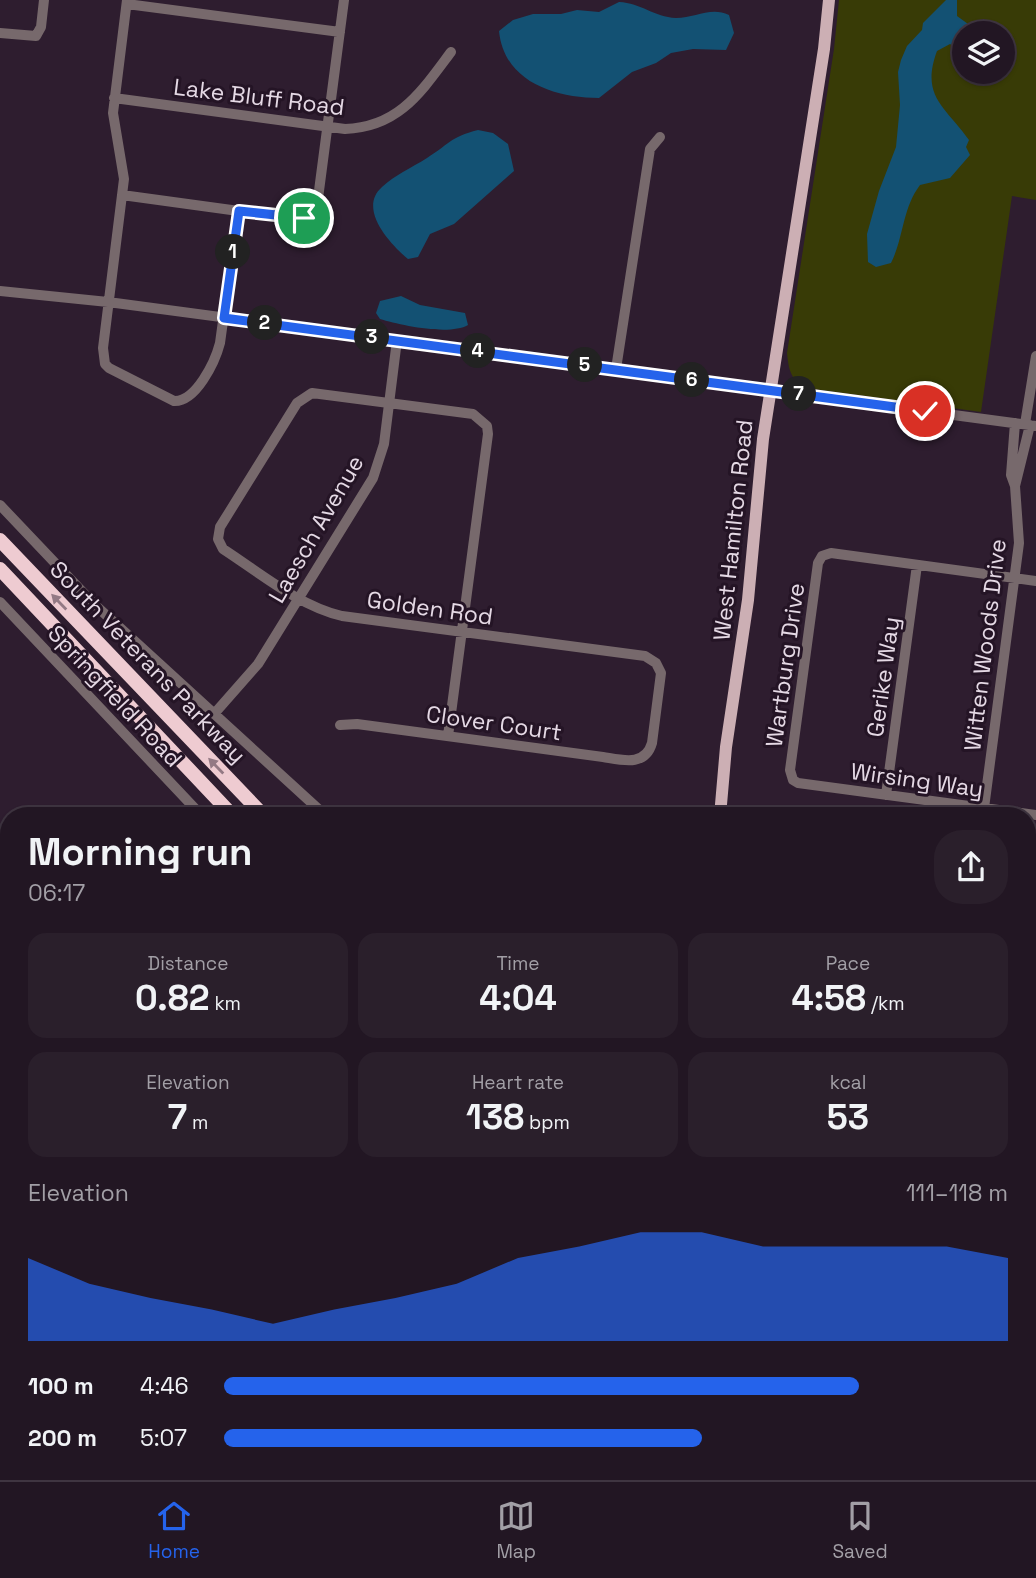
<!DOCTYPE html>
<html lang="en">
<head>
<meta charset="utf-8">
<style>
  :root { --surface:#221623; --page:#2a1f2b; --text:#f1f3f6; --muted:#a29fa6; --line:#3f3541; --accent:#2563eb }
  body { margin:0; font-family:"Space Grotesk",sans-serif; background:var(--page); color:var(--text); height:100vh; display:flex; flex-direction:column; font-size:26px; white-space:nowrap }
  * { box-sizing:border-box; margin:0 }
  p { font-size:23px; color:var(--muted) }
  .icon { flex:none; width:38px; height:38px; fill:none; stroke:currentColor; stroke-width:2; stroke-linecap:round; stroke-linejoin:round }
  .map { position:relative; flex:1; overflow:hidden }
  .sheet { position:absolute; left:0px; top:807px; width:1036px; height:674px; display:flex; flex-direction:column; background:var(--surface); border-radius:28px 28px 0 0; box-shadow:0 2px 5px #0004,0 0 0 2px var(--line) }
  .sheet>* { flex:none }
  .buttons { position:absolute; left:952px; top:21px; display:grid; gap:14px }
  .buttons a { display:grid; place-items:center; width:63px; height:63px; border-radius:50%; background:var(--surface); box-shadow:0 2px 5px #0004,0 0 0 2px var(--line); font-size:35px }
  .pin { position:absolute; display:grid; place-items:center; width:60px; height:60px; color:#fff; margin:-30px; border:4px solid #fff; border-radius:50%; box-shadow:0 2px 7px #0007 }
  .km { position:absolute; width:35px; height:35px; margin:-18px; border-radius:50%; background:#222; color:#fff; font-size:19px; line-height:35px; text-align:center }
  .round { display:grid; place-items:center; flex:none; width:74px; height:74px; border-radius:28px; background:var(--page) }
  .overview { display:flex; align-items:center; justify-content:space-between; height:119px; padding:0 28px }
  h1 { font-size:38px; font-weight:800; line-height:52px }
  .stats { display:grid; grid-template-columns:repeat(3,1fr); gap:10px; height:119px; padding:7px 28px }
  .stats div { display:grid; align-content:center; border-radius:18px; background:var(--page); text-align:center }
  .stats b { font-size:35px; font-weight:800 }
  .stats small { font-size:19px; font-weight:400 }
  .stats p { font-size:19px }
  .chart { height:196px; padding:14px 28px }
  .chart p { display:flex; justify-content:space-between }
  .chart svg { width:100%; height:126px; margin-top:7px; fill:var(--accent); opacity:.7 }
  ul { padding:0 28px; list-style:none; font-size:23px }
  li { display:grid; grid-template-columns:112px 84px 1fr; align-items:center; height:52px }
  li i { height:18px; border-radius:9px; background:var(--accent) }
  .dock { display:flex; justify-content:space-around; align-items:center; height:98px; border-top:2px solid var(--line); background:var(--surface); font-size:19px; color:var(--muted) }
  .dock a { display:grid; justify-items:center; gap:4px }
  .dock .active { color:var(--accent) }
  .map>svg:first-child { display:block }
  .built { fill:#3b273d }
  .green { fill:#383b06; fill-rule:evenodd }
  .water { fill:#135173 }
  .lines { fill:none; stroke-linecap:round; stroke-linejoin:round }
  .stream { stroke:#135173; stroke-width:2 }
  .minor { stroke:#77696c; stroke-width:10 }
  .major { stroke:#ccafb4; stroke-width:12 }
  .highway { stroke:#eecbd1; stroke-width:14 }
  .oneway { fill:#937984 }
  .route-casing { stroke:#fff; stroke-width:14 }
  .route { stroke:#2563eb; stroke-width:9 }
  .labels { text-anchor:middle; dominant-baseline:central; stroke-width:6; stroke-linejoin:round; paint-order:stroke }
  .street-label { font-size:23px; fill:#e5d9e5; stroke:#241425 }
</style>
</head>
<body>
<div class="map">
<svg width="1036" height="1480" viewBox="0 0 1036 1480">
  <rect width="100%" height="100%" fill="#2e1d2f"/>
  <path class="built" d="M1027,867L1036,868V1071L1027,1070Z"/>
  <path class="green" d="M839,0H1036V200L1012,196L981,412L814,389C792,383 789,374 787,353L834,49ZM964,33H1003V72H964Z
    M1027,896L1036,898V942L1029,986Z"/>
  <path class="water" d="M946,0H957V16L975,29L997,33H964V55L950,44L937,51C920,97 946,107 969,140L966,147L970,155L950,178L920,185C902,209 904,237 891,263L876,267L868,262L867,234L879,191L896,147L900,105L898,72L901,60L907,46L922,30L923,23Z
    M619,2C641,3 654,17 676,18C695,18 711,6 729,15L734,33L726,50L693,49L671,53L656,63L632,72L599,98C555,98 504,82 499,31L513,20L533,14H561L577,10L599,12Z
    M478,130L493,133L508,144L514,171L454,224L430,234L418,257L408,259C391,245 357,209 382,187C395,175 411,168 427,158C448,145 450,137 478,130Z
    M401,296L420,305L465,313L468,325C449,336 400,325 380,319L376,313L380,301Z"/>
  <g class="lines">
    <path class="stream" d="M0,1472L9,1465"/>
    <path class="minor" d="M127,0L113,113L124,179L103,348L105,364L109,368L174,401C196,402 215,362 220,343L238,211
      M127,4L340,32
      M0,33L36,36L41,27L44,0
      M114,98L345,129C399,127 421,92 451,52
      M122,195L297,219L310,215L317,206L344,0
      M0,291L108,302L1036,426
      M616,369L650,149L660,137
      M1025,424L1036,356
      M1015,486L1030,425
      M0,505L94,604L326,816
      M1036,581L831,553L822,556L818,563L790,770L793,780L798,783L1036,815
      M0,602L202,816
      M214,714L258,664L373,478L384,444L397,340
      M340,725L357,724L603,757C622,760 645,767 652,743L661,673L656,663L645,656L342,616C299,606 260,573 223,549L218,539L220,527L297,403L312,393L473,414L487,426L488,434L448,736
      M886,795L917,565
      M984,808L1019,543L1015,486L1011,475L1015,423
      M0,1114L9,1116
      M0,1284L9,1299
      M1027,1309L1036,1310
      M0,1382L9,1383
      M107,1472L113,1480
      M218,1480L219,1472
      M309,1480L311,1472
      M766,1480L767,1472"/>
    <path class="major" d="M720,816L726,747L748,600L763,439L824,49L829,0
      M537,1472L540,1480
      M550,1472L553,1480"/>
    <path class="highway" d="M0,540L264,816
      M0,569L233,816
      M1027,1407L1036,1408
      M1027,1433L1036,1436"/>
  </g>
  <defs><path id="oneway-solid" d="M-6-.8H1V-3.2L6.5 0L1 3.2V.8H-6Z" transform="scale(1.75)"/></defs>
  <g class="oneway">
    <use href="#oneway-solid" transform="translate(59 602) rotate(-134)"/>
    <use href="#oneway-solid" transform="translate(216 766) rotate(-134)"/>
  </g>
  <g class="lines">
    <defs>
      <path id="route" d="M304,218L239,211L224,318L925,411"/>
    </defs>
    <use href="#route" class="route-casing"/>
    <use href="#route" class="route"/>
  </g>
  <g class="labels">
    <g class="street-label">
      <text transform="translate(259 97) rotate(7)">Lake Bluff Road</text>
      <text transform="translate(316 529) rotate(-60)">Laesch Avenue</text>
      <text transform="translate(733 530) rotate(-84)">West Hamilton Road</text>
      <text transform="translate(430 608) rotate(8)">Golden Rod</text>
      <text transform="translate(985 645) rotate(-83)">Witten Woods Drive</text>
      <text transform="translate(148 662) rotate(46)">South Veterans Parkway</text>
      <text transform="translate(785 665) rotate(-82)">Wartburg Drive</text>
      <text transform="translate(883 677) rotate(-82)">Gerike Way</text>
      <text transform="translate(115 696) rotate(47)">Springfield Road</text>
      <text transform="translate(494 723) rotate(8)">Clover Court</text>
      <text transform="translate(917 780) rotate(8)">Wirsing Way</text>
    </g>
  </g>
</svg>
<div class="buttons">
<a><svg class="icon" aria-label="layers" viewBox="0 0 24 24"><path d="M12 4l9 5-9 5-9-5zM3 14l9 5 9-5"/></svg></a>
</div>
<div class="pin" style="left:304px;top:218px;background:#1e9e55"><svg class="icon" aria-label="arrive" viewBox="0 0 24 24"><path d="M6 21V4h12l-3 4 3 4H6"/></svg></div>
<div class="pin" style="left:925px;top:411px;background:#d93025"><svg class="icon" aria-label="check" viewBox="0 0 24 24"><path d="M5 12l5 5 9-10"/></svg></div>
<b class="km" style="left:233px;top:252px">1</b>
<b class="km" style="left:265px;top:323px">2</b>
<b class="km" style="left:372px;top:337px">3</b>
<b class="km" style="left:478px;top:351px">4</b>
<b class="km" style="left:585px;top:365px">5</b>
<b class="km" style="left:692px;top:380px">6</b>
<b class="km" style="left:799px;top:394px">7</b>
<section class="sheet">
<div class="overview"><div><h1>Morning run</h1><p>06:17</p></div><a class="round"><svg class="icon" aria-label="share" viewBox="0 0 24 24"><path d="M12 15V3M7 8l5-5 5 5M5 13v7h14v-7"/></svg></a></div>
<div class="stats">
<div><p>Distance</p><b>0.82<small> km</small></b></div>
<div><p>Time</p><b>4:04</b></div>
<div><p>Pace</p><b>4:58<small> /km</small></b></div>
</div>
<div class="stats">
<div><p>Elevation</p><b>7<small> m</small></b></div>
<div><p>Heart rate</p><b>138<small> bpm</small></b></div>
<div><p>kcal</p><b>53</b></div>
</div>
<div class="chart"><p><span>Elevation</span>111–118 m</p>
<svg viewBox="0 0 160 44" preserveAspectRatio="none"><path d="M0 44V15L10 24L20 29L30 33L40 38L50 33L60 29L70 24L80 15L90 11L100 6L110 6L120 11L130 11L140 11L150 11L160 15V44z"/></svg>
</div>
<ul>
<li><b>100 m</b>4:46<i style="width:81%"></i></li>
<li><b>200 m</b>5:07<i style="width:61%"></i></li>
</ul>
</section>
</div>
<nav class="dock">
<a class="active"><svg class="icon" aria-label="home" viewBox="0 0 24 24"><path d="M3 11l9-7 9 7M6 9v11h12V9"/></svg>Home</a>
<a><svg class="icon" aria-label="map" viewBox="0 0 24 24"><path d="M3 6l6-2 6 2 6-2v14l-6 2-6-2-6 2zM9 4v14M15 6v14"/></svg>Map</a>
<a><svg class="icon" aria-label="saved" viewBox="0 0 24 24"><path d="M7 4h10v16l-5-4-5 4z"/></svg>Saved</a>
</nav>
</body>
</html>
